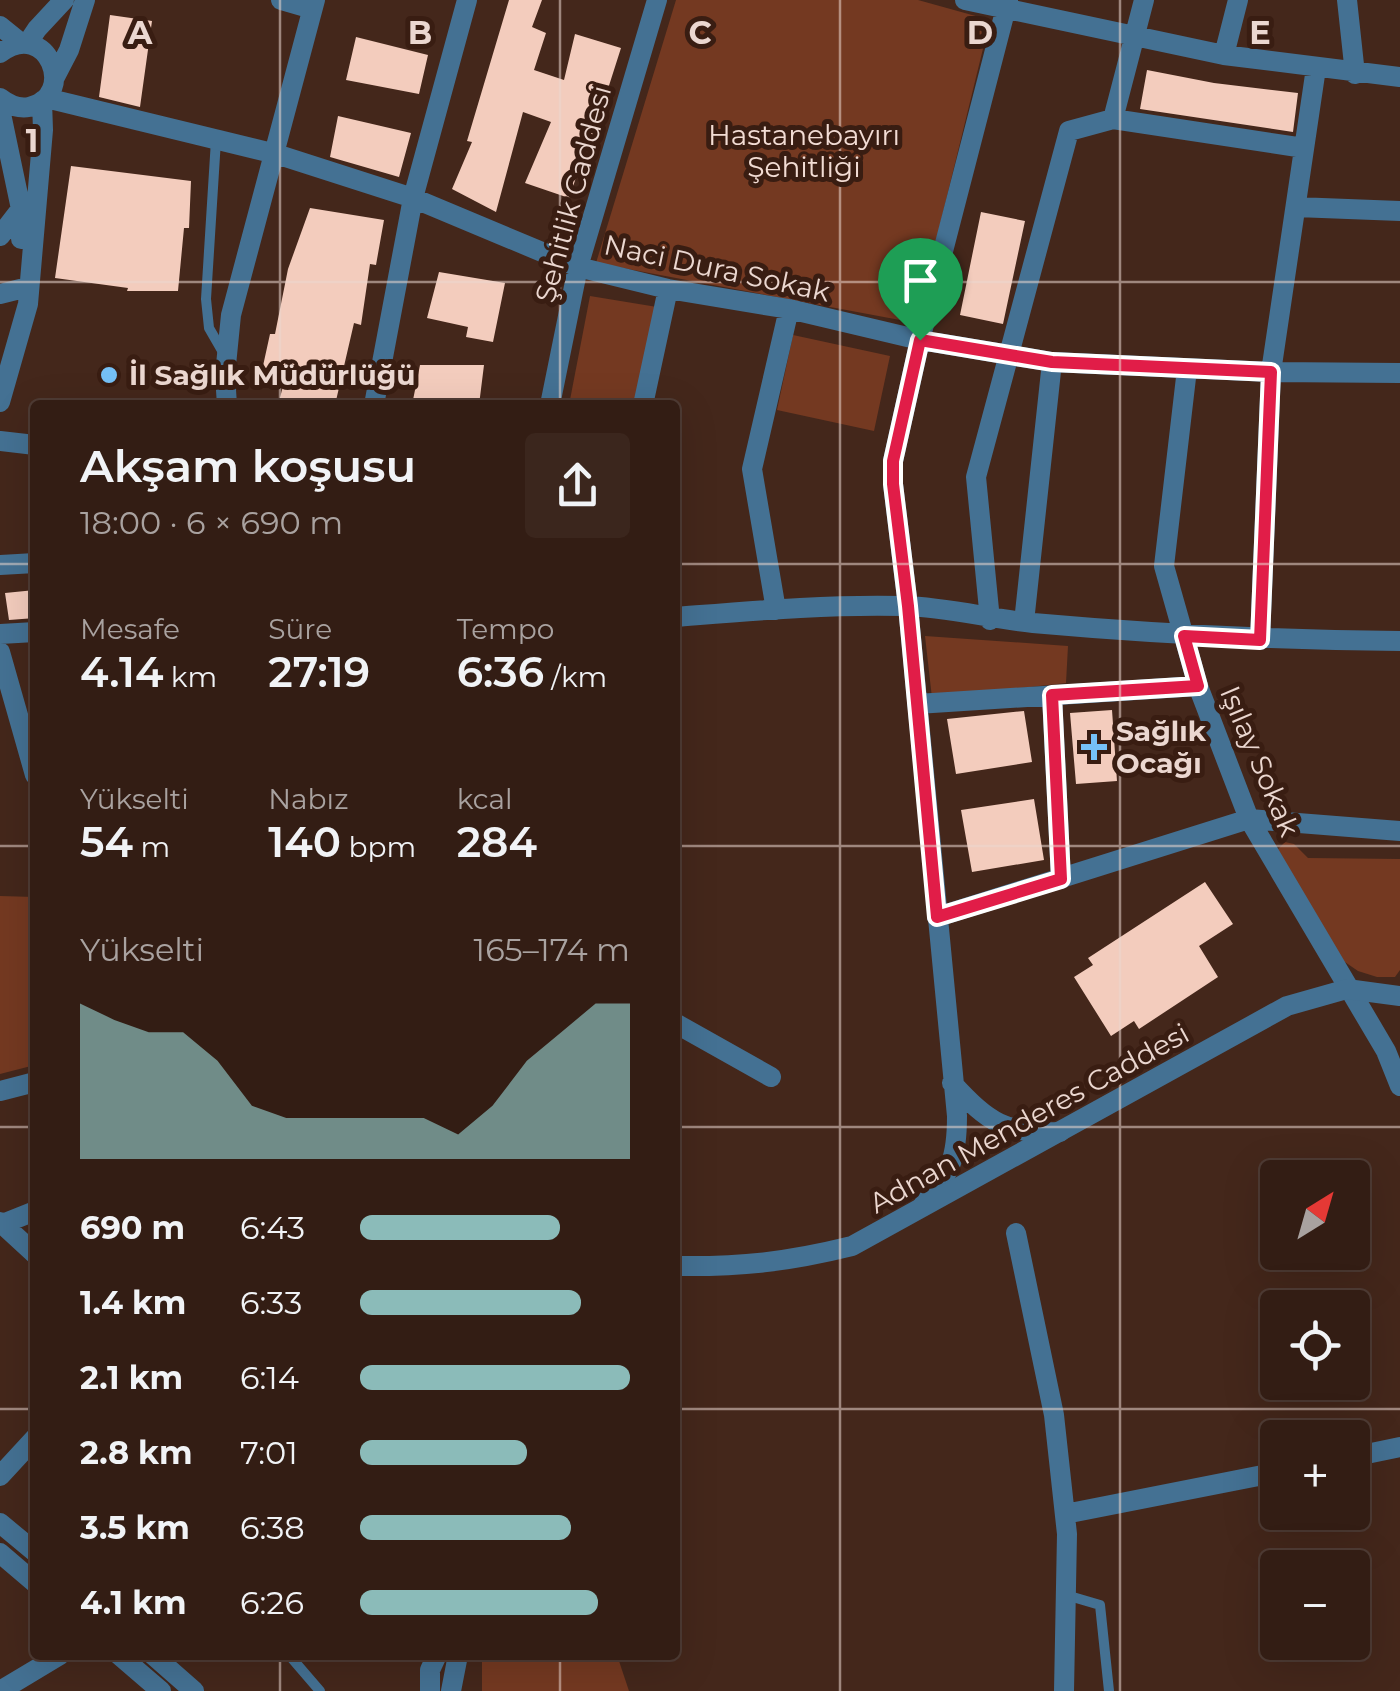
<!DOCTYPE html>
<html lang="tr">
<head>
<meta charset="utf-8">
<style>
  :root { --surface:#331d14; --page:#3b261d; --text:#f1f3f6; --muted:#a9a2a0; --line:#4e3b34; --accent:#8bbbb9 }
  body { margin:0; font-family:Montserrat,sans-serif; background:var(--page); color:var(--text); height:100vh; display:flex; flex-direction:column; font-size:38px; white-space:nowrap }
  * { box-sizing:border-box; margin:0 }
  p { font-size:32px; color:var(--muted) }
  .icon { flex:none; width:55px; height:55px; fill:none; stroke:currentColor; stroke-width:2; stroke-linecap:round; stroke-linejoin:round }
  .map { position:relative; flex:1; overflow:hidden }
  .panel { position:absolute; left:30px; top:400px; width:650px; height:1260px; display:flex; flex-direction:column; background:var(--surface); border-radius:10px; box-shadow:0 10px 40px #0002,0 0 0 2px var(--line) }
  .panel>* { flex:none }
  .needle { width:65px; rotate:37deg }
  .fabs { position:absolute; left:1260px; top:1160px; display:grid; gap:20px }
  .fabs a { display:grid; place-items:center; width:110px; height:110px; border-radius:10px; background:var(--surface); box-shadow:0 10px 40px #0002,0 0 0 2px var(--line); font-size:50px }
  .pin { position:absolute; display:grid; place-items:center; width:85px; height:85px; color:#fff; margin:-102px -42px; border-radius:50% 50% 50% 0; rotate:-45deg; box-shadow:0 0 10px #0007 }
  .pin .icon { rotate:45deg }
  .round { display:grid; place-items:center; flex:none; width:105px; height:105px; border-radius:10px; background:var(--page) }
  .overview { display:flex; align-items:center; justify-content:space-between; height:170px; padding:0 50px }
  h1 { font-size:45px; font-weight:600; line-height:75px }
  .metrics { display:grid; grid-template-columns:repeat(3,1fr); gap:15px; height:170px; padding:10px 50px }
  .metrics div { display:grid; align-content:center }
  .metrics b { font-size:42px; font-weight:600 }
  .metrics small { font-size:28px; font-weight:400 }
  .metrics p { font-size:28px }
  .chart { height:280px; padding:20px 50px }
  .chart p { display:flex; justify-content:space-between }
  .chart svg { width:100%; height:180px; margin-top:10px; fill:var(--accent); opacity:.7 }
  ul { padding:0 50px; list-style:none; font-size:32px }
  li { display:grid; grid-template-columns:160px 120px 1fr; align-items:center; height:75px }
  li i { height:25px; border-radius:12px; background:var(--accent) }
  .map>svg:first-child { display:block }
  .green { fill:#743921 }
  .building { fill:#f3ccbd }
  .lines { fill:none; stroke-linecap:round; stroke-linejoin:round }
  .service { stroke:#447193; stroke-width:10 }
  .minor { stroke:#447193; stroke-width:20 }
  .tertiary { stroke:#447193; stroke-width:20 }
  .route-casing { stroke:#fff; stroke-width:20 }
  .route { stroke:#e11d48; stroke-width:12 }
  .grid { fill:none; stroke:#ebd7d0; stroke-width:2.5; stroke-opacity:0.55 }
  .poi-dot { fill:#75c0f6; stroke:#391d12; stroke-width:4 }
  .labels { text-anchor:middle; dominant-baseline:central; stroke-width:10; stroke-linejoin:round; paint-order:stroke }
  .park-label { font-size:28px; fill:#f2dcd4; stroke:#391d12 }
  .street-label { font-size:28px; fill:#ebd7d0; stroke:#391d12 }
  .poi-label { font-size:28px; font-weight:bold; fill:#ebd7d0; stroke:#391d12; text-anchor:start }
  .grid-label { font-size:32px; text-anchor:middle; font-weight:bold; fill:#ebd7d0; stroke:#391d12; stroke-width:10; stroke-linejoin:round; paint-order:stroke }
</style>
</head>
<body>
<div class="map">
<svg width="1400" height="1691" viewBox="0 0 1400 1691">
  <rect width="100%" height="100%" fill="#44271b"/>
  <path class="green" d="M676,0H918L990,20L916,323L596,263Z
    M590,296L657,307L637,405H569Z
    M793,335L890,356L874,431L777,410Z
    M925,636L1068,646L1066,683L932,698Z
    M1285,842L1294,844L1308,858L1400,859V970L1395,977H1377L1358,971L1336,956L1273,854Z
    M0,896L35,897V1065L0,1074Z
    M482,1655H617L629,1691H482Z"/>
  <path class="building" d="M509,0H542L532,27L546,33L534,70L564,80L575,34L621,48L606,95L610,96L593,138L590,137L569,198L525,183L551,122L523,112L496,212L452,189L472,142L467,141Z
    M110,15L152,21L140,107L99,97Z
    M356,37L428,55L419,94L346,80Z
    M1147,70L1214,83L1298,93L1293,132L1140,109Z
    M338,116L411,133L399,177L330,157Z
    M71,166L191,181L189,228H184L178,291H127L128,288L55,278Z
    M310,208L384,220L376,265L370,264L361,325L354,323L335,405H278L285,379L261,375L270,334H275L288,269Z
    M981,212L1025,221L1003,324L960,315Z
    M439,272L505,283L493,342L466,337L468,327L427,318Z
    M420,365H484L479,405H412Z
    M35,590V618L9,620L5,593Z
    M1112,710L1117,781L1076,784L1070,713Z
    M1024,711L1032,762L956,774L947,719Z
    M1034,799L1044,860L972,872L961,810Z
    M1205,882L1233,924L1199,946L1218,977L1139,1029L1134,1021L1111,1036L1074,977L1093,965L1088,958Z"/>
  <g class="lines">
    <path class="service" d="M216,140L206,299L209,328L224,354
      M1066,1595L1100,1605L1109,1691
      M289,1655L320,1691"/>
    <path class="minor" d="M281,0L312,9
      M965,0L1224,55L1400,77
      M1347,0L1355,74
      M0,26L21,43
      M27,44L37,29L64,0
      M0,53C48,17 78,97 29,107C18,109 9,105 0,98
      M1224,55L1238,0
      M55,77L69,50L85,0
      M46,98L276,154L413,198L578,267L668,289L789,309L920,340L1052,362L1271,372L1400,373
      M0,109L21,209V239
      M1113,119L1144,0
      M1296,207L1400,211
      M0,236L21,209
      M0,294L28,287
      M1187,369L1164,566L1198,686L1249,819L1386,1051L1400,1086
      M0,402L28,304L43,130L42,101
      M227,405L225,375L231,315L315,0
      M374,405L413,198L467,0
      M550,405L578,267L657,0
      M643,405L668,289
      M0,441L35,445
      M0,565L35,563
      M776,610L752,469L789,309
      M675,617C751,611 828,604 904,606C947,607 991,619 1033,623C1156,634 1277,640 1400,641
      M990,620L976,477L1069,131L1113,119L1304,148
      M1024,622L1052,362
      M0,634L35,632
      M1260,640L1271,372L1316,68
      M0,652L35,775
      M1052,695L1061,879
      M917,704L1198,686
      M937,917L1249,819L1400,831
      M675,1023L771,1077
      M952,1083C989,1123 1005,1134 1060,1132
      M0,1091L35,1082
      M923,1205C951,1173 957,1158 957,1116L908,606L893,484V461L920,340L1008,0
      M0,1222L35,1254
      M0,1225L35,1211
      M1016,1233L1054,1415L1067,1534L1064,1691
      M1352,1457L1400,1447
      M0,1476L35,1438
      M1065,1514L1278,1472
      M0,1691L60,1655
      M430,1691V1670L437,1655
      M451,1691L458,1655"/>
    <path class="tertiary" d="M675,1266C741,1267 787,1262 852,1246L1287,1006L1347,989L1400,996
      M0,1523L35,1552
      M0,1553L35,1583
      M119,1655L161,1691
      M153,1655L194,1691"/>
  </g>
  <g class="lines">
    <defs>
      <path id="route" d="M920,340L1052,362L1271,372L1260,640L1184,636L1198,686L1052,695L1061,879L937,917L908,606L893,484V461Z"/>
    </defs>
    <use href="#route" class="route-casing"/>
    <use href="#route" class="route"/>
  </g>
  <path class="grid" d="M280,0V405M560,0V405M840,0V1691M1120,0V1691M0,282H1400M0,564H35M675,564H1400M0,846H35M675,846H1400M0,1127H35M675,1127H1400M0,1409H35M675,1409H1400M280,1655V1691M560,1655V1691"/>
  <g class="poi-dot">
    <circle cx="109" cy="375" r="10"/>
    <path d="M1089 732h10v10h10v10h-10v10h-10v-10h-10v-10h10z"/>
  </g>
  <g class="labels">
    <g class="park-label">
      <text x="804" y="135">Hastanebayırı<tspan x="804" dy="32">Şehitliği</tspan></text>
    </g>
    <g class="street-label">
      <text transform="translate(573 194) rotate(-75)">Şehitlik Caddesi</text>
      <text transform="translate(717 268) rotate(12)">Naci Dura Sokak</text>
      <text transform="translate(1260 761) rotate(67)">Işılay Sokak</text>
      <text transform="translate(1029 1118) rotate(-29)">Adnan Menderes Caddesi</text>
    </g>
    <g class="poi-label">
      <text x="129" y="375">İl Sağlık Müdürlüğü</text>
      <text x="1116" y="731">Sağlık<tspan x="1116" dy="32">Ocağı</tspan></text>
    </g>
  </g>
  <g class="grid-label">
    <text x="140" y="44">A</text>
    <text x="420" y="44">B</text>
    <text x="700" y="44">C</text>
    <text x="980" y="44">D</text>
    <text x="1260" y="44">E</text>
    <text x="32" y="152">1</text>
  </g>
</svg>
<div class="fabs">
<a><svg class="needle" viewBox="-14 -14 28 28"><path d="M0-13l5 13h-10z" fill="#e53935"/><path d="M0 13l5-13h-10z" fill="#a9a2a0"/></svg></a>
<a><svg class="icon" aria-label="locate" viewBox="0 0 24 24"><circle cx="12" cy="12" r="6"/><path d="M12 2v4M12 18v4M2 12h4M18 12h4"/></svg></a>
<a>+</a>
<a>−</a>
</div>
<div class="pin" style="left:920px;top:340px;background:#1e9e55"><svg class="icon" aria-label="arrive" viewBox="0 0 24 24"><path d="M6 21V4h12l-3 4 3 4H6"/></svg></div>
<section class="panel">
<div class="overview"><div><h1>Akşam koşusu</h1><p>18:00 · 6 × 690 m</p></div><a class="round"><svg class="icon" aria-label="share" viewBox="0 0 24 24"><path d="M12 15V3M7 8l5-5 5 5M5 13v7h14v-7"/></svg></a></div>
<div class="metrics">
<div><p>Mesafe</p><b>4.14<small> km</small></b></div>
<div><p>Süre</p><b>27:19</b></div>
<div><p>Tempo</p><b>6:36<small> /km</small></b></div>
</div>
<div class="metrics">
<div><p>Yükselti</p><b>54<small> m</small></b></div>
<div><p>Nabız</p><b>140<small> bpm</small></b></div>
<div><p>kcal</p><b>284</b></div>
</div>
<div class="chart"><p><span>Yükselti</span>165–174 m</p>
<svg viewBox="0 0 160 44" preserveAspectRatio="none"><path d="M0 44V6L10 10L20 13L30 13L40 20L50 31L60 34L70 34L80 34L90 34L100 34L110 38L120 31L130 20L140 13L150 6L160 6V44z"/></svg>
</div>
<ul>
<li><b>690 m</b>6:43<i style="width:74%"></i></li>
<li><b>1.4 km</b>6:33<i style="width:82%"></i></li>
<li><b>2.1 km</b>6:14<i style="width:100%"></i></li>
<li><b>2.8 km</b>7:01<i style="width:62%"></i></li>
<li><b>3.5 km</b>6:38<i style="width:78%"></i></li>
<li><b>4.1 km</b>6:26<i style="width:88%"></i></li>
</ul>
</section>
</div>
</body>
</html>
